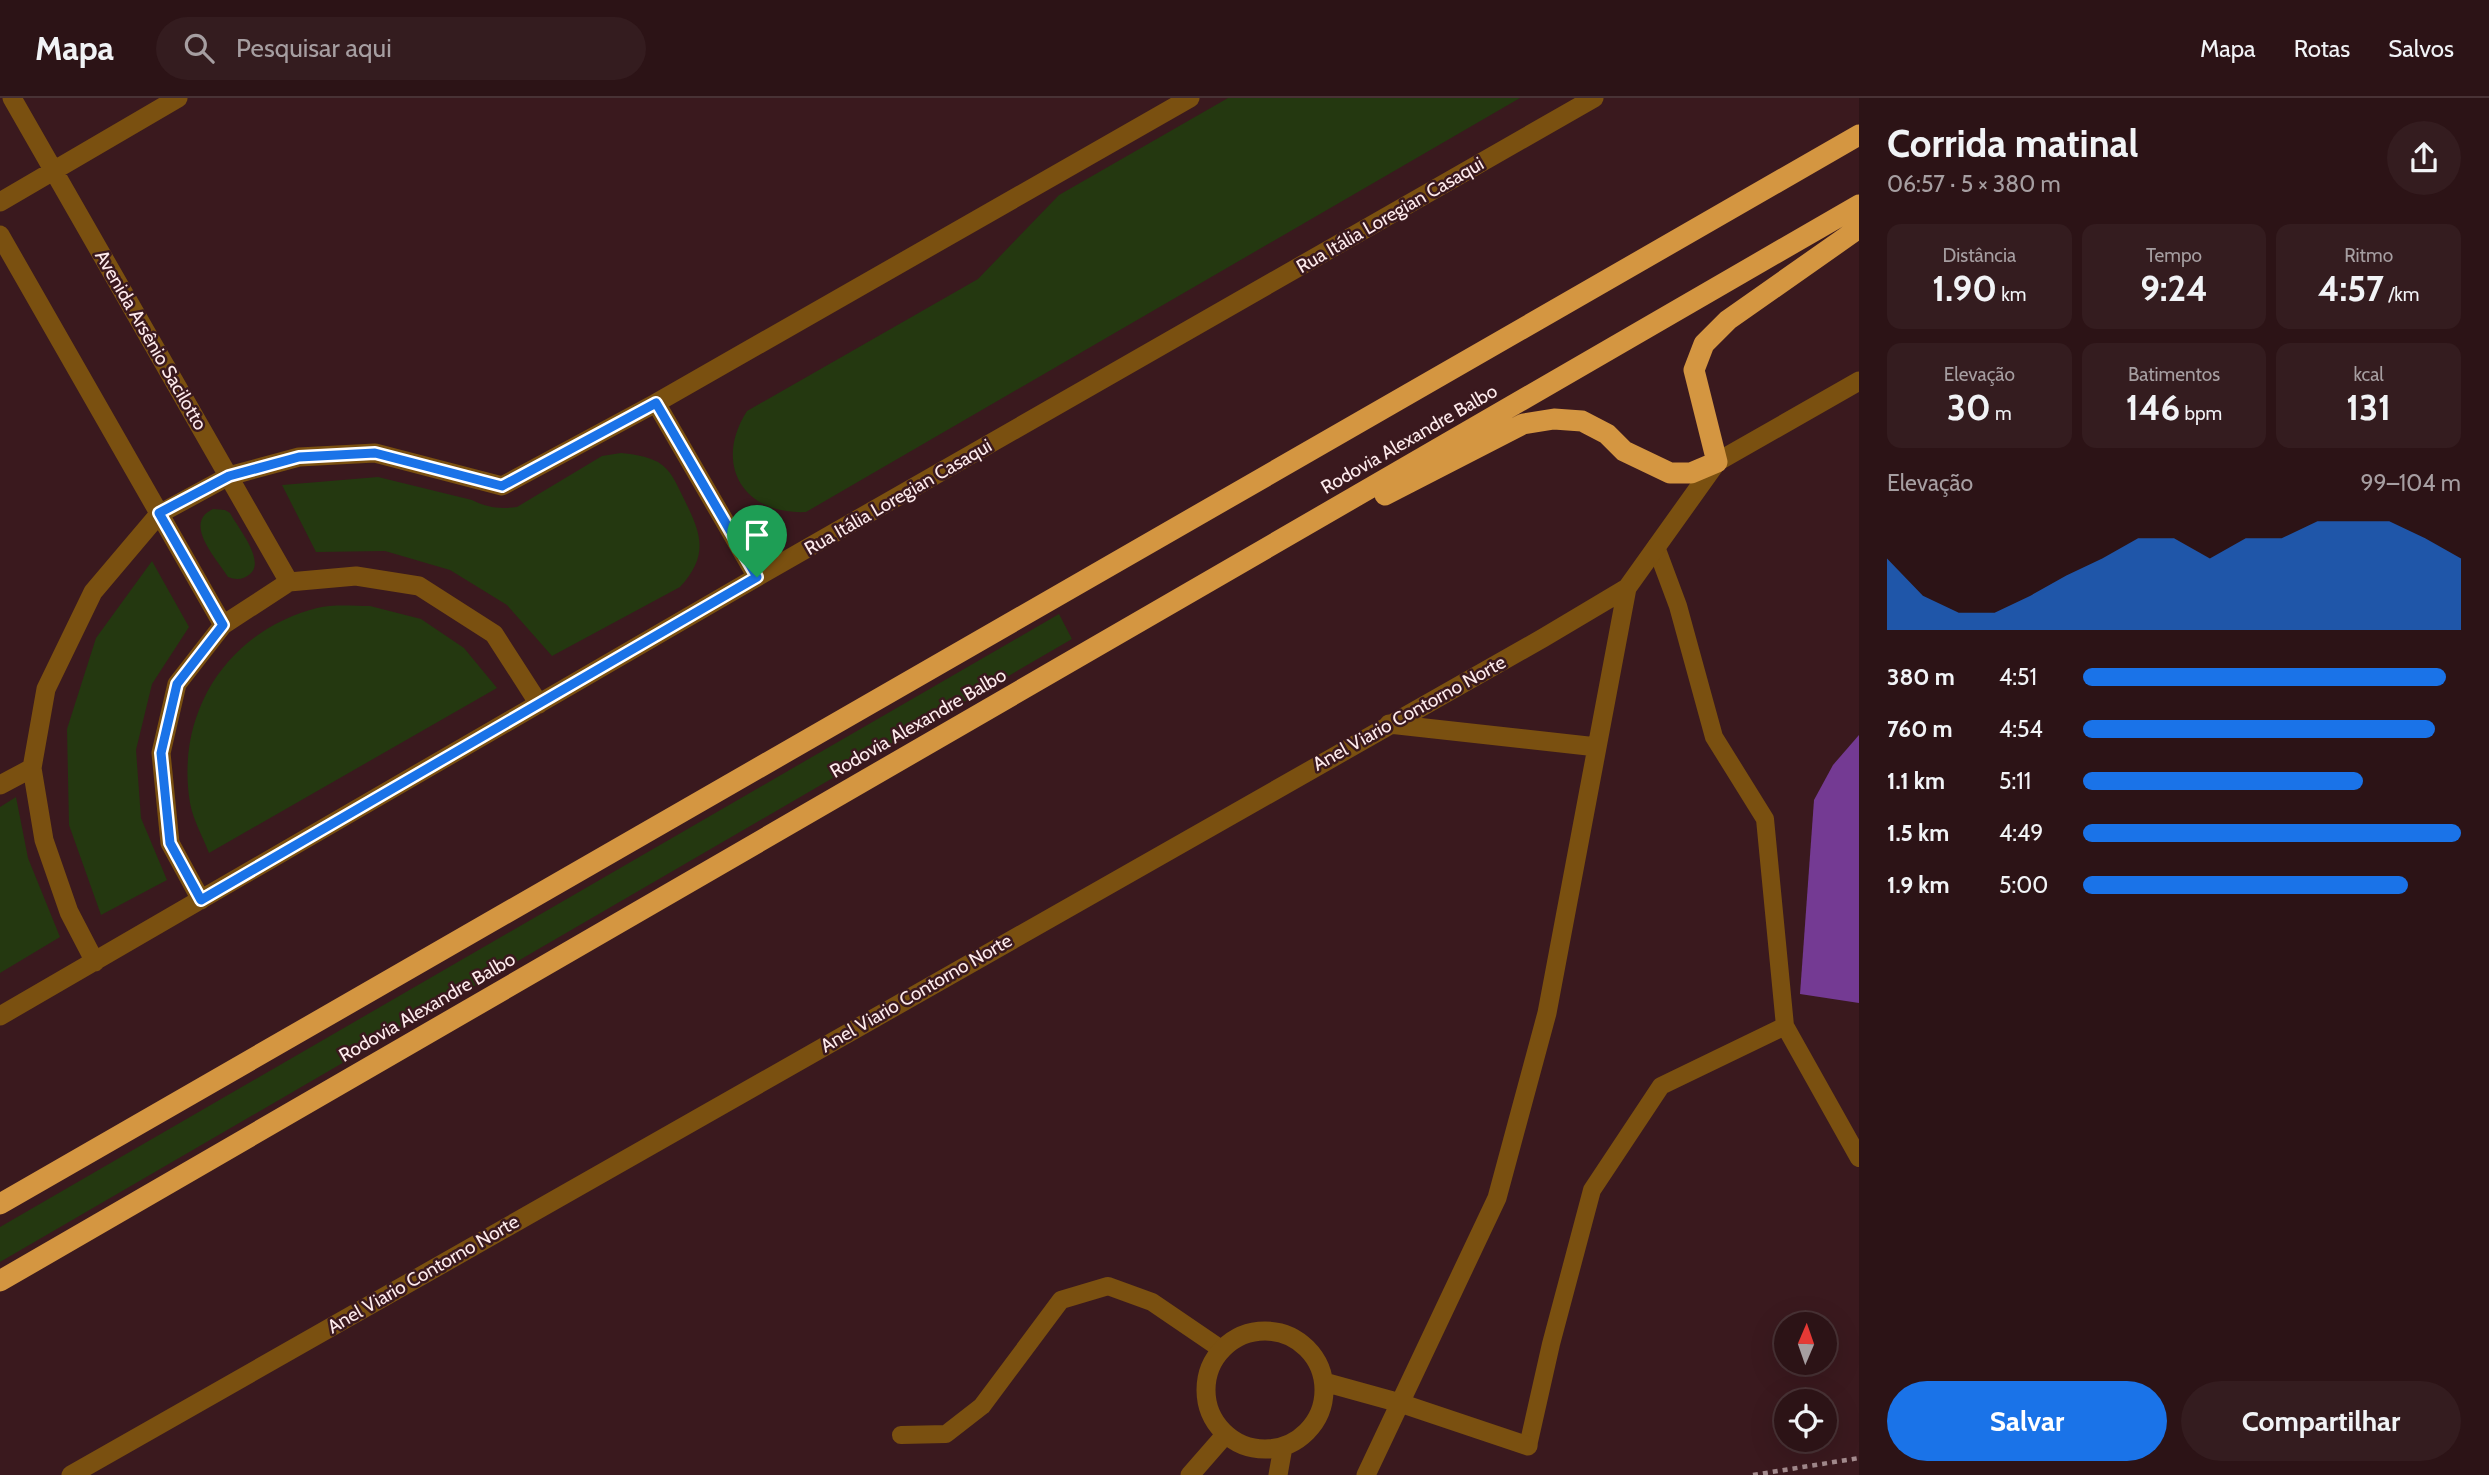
<!DOCTYPE html>
<html lang="pt">
<head>
<meta charset="utf-8">
<style>
  :root { --surface:#2c1316; --page:#341c1f; --text:#f1f3f6; --muted:#a69ea1; --line:#483235; --accent:#1a73e8 }
  body { margin:0; font-family:Cabin,sans-serif; background:var(--page); color:var(--text); height:100vh; display:flex; flex-direction:column; font-size:26px; white-space:nowrap }
  * { box-sizing:border-box; margin:0 }
  p { font-size:23px; color:var(--muted) }
  .icon { flex:none; width:38px; height:38px; fill:none; stroke:currentColor; stroke-width:2; stroke-linecap:round; stroke-linejoin:round }
  .map { position:relative; flex:1; overflow:hidden }
  .details { display:flex; flex-direction:column; background:var(--surface); width:630px }
  .details>* { flex:none }
  .needle { width:46px; rotate:2deg }
  .tools { position:absolute; left:1774px; top:1214px; display:grid; gap:14px }
  .tools a { display:grid; place-items:center; width:63px; height:63px; border-radius:50%; background:var(--surface); box-shadow:0 7px 28px #0002,0 0 0 2px var(--line); font-size:35px }
  .pin { position:absolute; display:grid; place-items:center; width:60px; height:60px; color:#fff; margin:-72px -30px; border-radius:50% 50% 50% 0; rotate:-45deg; box-shadow:0 0 7px #0007 }
  .pin .icon { rotate:45deg }
  .round { display:grid; place-items:center; flex:none; width:74px; height:74px; border-radius:37px; background:var(--page) }
  .head { display:flex; align-items:center; justify-content:space-between; height:119px; padding:0 28px }
  h1 { font-size:38px; font-weight:700; line-height:52px }
  .stats { display:grid; grid-template-columns:repeat(3,1fr); gap:10px; height:119px; padding:7px 28px }
  .stats div { display:grid; align-content:center; border-radius:14px; background:var(--page); text-align:center }
  .stats b { font-size:35px; font-weight:700 }
  .stats small { font-size:19px; font-weight:400 }
  .stats p { font-size:19px }
  .chart { height:196px; padding:14px 28px }
  .chart p { display:flex; justify-content:space-between }
  .chart svg { width:100%; height:126px; margin-top:7px; fill:var(--accent); opacity:.7 }
  .cta { display:flex; gap:14px; margin-top:auto; padding:14px 28px }
  .cta a { flex:1; height:80px; border-radius:42px; background:var(--accent); color:#fff; font-size:28px; font-weight:700; line-height:80px; text-align:center }
  .cta a+a { background:var(--page); color:var(--text) }
  ul { padding:0 28px; list-style:none; font-size:23px }
  li { display:grid; grid-template-columns:112px 84px 1fr; align-items:center; height:52px }
  li i { height:18px; border-radius:9px; background:var(--accent) }
  header { display:flex; align-items:center; gap:42px; box-sizing:border-box; height:98px; padding:0 35px; background:var(--surface); border-bottom:2px solid var(--line) }
  header strong { font-size:33px }
  nav { display:flex; gap:38px; margin-inline-start:auto; font-size:24px }
  .search { width:490px; height:63px; background:var(--page); display:flex; align-items:center; gap:18px; box-sizing:border-box; padding:0 24px; border-radius:38px; color:var(--muted); font-size:26px }
  main { display:flex; flex:1; min-height:0 }
  .map>svg:first-child { display:block }
  .green { fill:#243810 }
  .water { fill:#743a93 }
  .lines { fill:none; stroke-linecap:round; stroke-linejoin:round }
  .path { stroke:#a38a8d; stroke-width:4.5; stroke-dasharray:5 5; stroke-linecap:butt }
  .service { stroke:#7a5010; stroke-width:18 }
  .minor { stroke:#7a5010; stroke-width:19 }
  .motorway { stroke:#d49641; stroke-width:21 }
  .route-casing { stroke:#fff; stroke-width:14 }
  .route { stroke:#1a73e8; stroke-width:9 }
  .labels { text-anchor:middle; dominant-baseline:central; stroke-width:5; stroke-linejoin:round; paint-order:stroke }
  .street-label { font-size:19px; fill:#fdeaec; stroke:#3a191e }
</style>
</head>
<body>
<header>
<strong>Mapa</strong>
<div class="search"><svg class="icon" aria-label="search" viewBox="0 0 24 24"><circle cx="10" cy="10" r="6"/><path d="M15 15l6 6"/></svg>Pesquisar aqui</div>
<nav><a>Mapa</a><a>Rotas</a><a>Salvos</a></nav>
</header>
<main>
<div class="map">
<svg width="1859" height="1377" viewBox="0 0 1859 1377">
  <rect width="100%" height="100%" fill="#3a191e"/>
  <path class="green" d="M1228,0H1520L806,414C743,417 713,366 747,313L978,181L1059,97Z
    M621,355C633,356 646,358 658,364C672,373 676,385 683,399C701,435 710,456 680,489L552,558L507,507L450,472L385,453L316,454L282,387L378,379L472,402C488,410 500,411 517,409L602,358Z
    M213,411L225,412L230,415C238,430 266,463 250,476C243,482 236,482 228,479C217,461 182,425 213,411Z
    M152,463L189,529L152,586L136,652L141,720L167,782L101,817L69,727L67,631L96,540Z
    M370,508L421,521L464,550L497,590L209,755C203,739 193,722 190,705C175,615 227,533 317,510C333,506 353,508 370,508Z
    M1059,516L1072,541L0,1164V1129Z
    M16,699L28,760L60,839L0,875V709Z"/>
  <path class="water" d="M1859,637V905L1800,896L1814,702L1833,667Z"/>
  <g class="lines">
    <path class="path" d="M1753,1377L1859,1360"/>
    <path class="service" d="M1656,449L1678,508L1714,639L1765,721L1785,928L1859,1060
      M901,1337L946,1336L982,1308L1061,1202L1108,1188L1152,1204L1221,1251
      M1528,1348L1551,1246L1592,1092L1661,988L1785,928"/>
    <path class="minor" d="M12,0L289,484
      M0,104L178,0
      M0,137L223,527
      M656,305L757,479
      M1389,626L1597,649
      M0,687L32,670
      M201,802L170,745L161,655L177,586L223,527L289,484L356,478L419,488L494,536L539,606
      M95,864L69,814L44,742L32,670L46,591L93,494L159,416L229,378L299,359L375,355L502,388L656,305L1190,0
      M0,918L757,479L1594,0
      M1206 1292a59 59 0 1 1 118 0a59 59 0 1 1-118 0Z
      M1324,1284L1400,1305L1528,1348
      M71,1377L1543,540L1627,490L1717,364L1859,283
      M1190,1377L1225,1337
      M1278,1377L1283,1349
      M1366,1377L1497,1100L1547,915L1627,490"/>
    <path class="motorway" d="M1385,397L1523,326L1554,321L1582,323L1607,336L1624,353L1670,375H1691L1717,364L1694,272L1704,246L1728,222L1859,130
      M0,1106L1859,37
      M0,1183L1859,107"/>
  </g>
  <g class="lines">
    <defs>
      <path id="route" d="M656,305L757,479L201,802L170,745L161,655L177,586L223,527L159,415L229,378L299,359L375,355L502,388Z"/>
    </defs>
    <use href="#route" class="route-casing"/>
    <use href="#route" class="route"/>
  </g>
  <g class="labels">
    <g class="street-label">
      <text transform="translate(1390 117) rotate(-30)">Rua Itália Loregian Casaqui</text>
      <text transform="translate(151 242) rotate(60)">Avenida Arsênio Sacilotto</text>
      <text transform="translate(1409 341) rotate(-30)">Rodovia Alexandre Balbo</text>
      <text transform="translate(898 399) rotate(-30)">Rua Itália Loregian Casaqui</text>
      <text transform="translate(1409 615) rotate(-29)">Anel Viario Contorno Norte</text>
      <text transform="translate(918 625) rotate(-30)">Rodovia Alexandre Balbo</text>
      <text transform="translate(916 895) rotate(-30)">Anel Viario Contorno Norte</text>
      <text transform="translate(427 909) rotate(-30)">Rodovia Alexandre Balbo</text>
      <text transform="translate(423 1176) rotate(-30)">Anel Viario Contorno Norte</text>
    </g>
  </g>
</svg>
<div class="tools">
<a><svg class="needle" viewBox="-14 -14 28 28"><path d="M0-13l5 13h-10z" fill="#e53935"/><path d="M0 13l5-13h-10z" fill="#a69ea1"/></svg></a>
<a><svg class="icon" aria-label="locate" viewBox="0 0 24 24"><circle cx="12" cy="12" r="6"/><path d="M12 2v4M12 18v4M2 12h4M18 12h4"/></svg></a>
</div>
<div class="pin" style="left:757px;top:479px;background:#1e9e55"><svg class="icon" aria-label="arrive" viewBox="0 0 24 24"><path d="M6 21V4h12l-3 4 3 4H6"/></svg></div>
</div>
<section class="details">
<div class="head"><div><h1>Corrida matinal</h1><p>06:57 · 5 × 380 m</p></div><a class="round"><svg class="icon" aria-label="share" viewBox="0 0 24 24"><path d="M12 15V3M7 8l5-5 5 5M5 13v7h14v-7"/></svg></a></div>
<div class="stats">
<div><p>Distância</p><b>1.90<small> km</small></b></div>
<div><p>Tempo</p><b>9:24</b></div>
<div><p>Ritmo</p><b>4:57<small> /km</small></b></div>
</div>
<div class="stats">
<div><p>Elevação</p><b>30<small> m</small></b></div>
<div><p>Batimentos</p><b>146<small> bpm</small></b></div>
<div><p>kcal</p><b>131</b></div>
</div>
<div class="chart"><p><span>Elevação</span>99–104 m</p>
<svg viewBox="0 0 160 44" preserveAspectRatio="none"><path d="M0 44V19L10 32L20 38L30 38L40 32L50 25L60 19L70 12L80 12L90 19L100 12L110 12L120 6L130 6L140 6L150 12L160 19V44z"/></svg>
</div>
<ul>
<li><b>380 m</b>4:51<i style="width:96%"></i></li>
<li><b>760 m</b>4:54<i style="width:93%"></i></li>
<li><b>1.1 km</b>5:11<i style="width:74%"></i></li>
<li><b>1.5 km</b>4:49<i style="width:100%"></i></li>
<li><b>1.9 km</b>5:00<i style="width:86%"></i></li>
</ul>
<div class="cta"><a>Salvar</a><a>Compartilhar</a></div>
</section>
</main>
</body>
</html>
